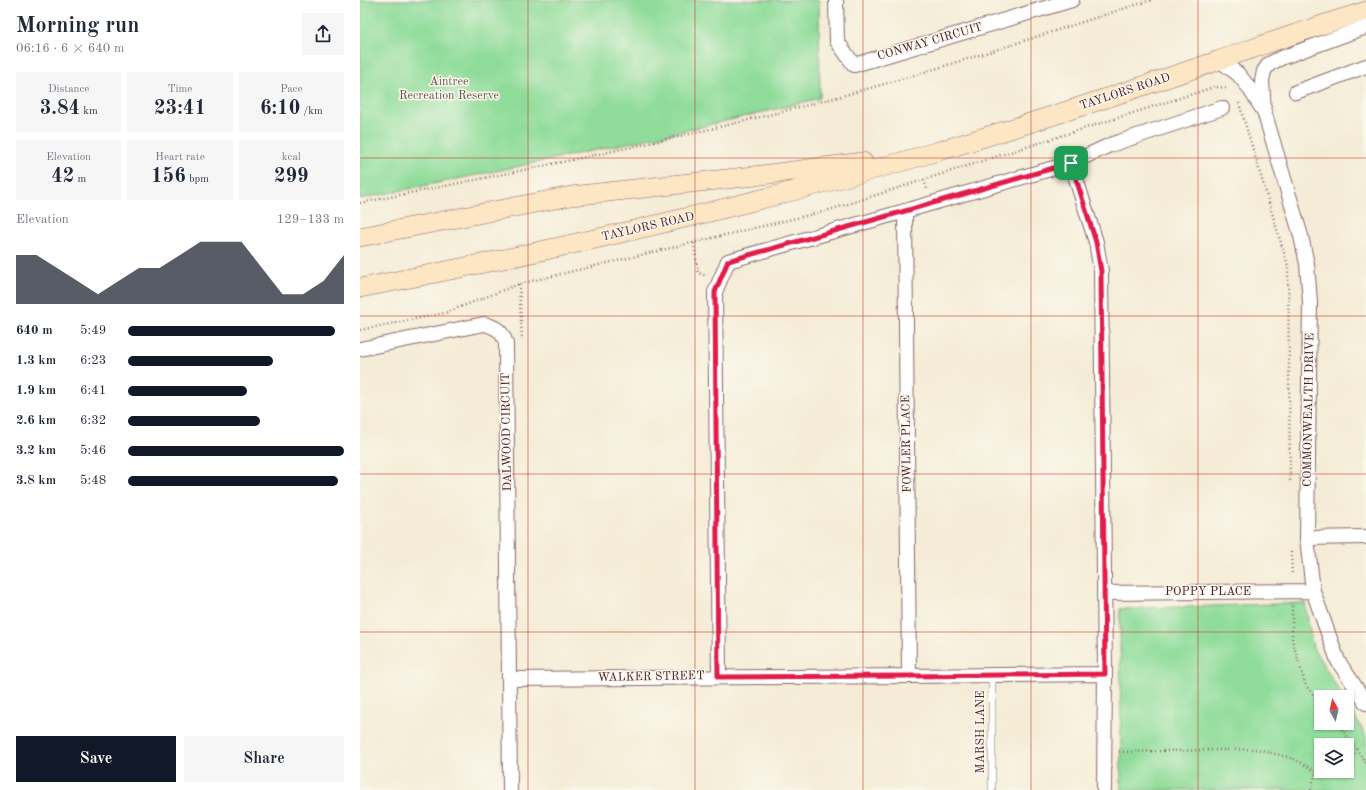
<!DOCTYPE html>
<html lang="en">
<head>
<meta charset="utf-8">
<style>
  :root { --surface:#fff; --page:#f6f6f7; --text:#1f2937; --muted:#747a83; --accent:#111827 }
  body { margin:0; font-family:"Old Standard TT",serif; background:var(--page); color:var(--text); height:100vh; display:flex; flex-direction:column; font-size:15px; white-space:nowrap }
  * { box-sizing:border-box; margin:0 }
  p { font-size:13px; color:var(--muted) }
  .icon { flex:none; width:22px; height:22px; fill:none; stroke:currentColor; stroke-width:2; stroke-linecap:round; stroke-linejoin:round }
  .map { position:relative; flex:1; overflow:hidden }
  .panel { display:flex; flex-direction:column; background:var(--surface); width:360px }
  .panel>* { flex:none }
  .needle { width:26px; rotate:352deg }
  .tools { position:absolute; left:954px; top:690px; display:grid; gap:8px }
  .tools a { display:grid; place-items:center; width:40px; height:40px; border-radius:0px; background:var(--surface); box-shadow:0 1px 3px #0004; font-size:20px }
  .pin { position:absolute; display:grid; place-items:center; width:34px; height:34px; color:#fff; margin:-17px; border-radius:8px; box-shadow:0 2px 6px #0006 }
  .round { display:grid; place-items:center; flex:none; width:42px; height:42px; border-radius:0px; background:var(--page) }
  .headline { display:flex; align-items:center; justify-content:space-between; height:68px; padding:0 16px }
  h1 { font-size:22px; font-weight:700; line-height:30px }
  .stats { display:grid; grid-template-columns:repeat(3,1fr); gap:6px; height:68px; padding:4px 16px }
  .stats div { display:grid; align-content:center; border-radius:0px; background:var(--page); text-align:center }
  .stats b { font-size:20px; font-weight:700 }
  .stats small { font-size:11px; font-weight:400 }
  .stats p { font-size:11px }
  .chart { height:112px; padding:8px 16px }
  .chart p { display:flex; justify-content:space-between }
  .chart svg { width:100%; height:72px; margin-top:4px; fill:var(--accent); opacity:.7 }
  .cta { display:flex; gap:8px; margin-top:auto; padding:8px 16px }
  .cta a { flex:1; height:46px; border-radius:0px; background:var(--accent); color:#fff; font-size:16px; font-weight:700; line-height:46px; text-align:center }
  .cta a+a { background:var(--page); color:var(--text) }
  ul { padding:0 16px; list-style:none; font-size:13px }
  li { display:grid; grid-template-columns:64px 48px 1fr; align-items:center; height:30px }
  li i { height:10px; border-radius:5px; background:var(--accent) }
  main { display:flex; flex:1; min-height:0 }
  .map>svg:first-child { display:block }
  .green { fill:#8fdc9a; stroke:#6c7e62; fill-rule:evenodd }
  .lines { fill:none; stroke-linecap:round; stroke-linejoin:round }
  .lane-casing { stroke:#866767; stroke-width:8 }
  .street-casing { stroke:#866767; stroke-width:16 }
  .secondary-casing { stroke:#866767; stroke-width:20 }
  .path { stroke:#866767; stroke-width:2.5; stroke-dasharray:1 3; stroke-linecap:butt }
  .lane { stroke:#fff; stroke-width:7 }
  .street { stroke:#fff; stroke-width:14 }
  .secondary { stroke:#fce6c4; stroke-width:19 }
  .route-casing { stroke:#fff; stroke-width:8 }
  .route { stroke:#e11d48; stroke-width:5 }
  .grid { fill:none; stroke:#c8321e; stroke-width:1; stroke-opacity:0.55 }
  .labels { text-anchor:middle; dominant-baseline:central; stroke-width:3; stroke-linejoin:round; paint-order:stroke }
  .street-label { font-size:12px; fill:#4a1f2b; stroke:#fbf7ec }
  .park-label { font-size:12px; fill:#5f584c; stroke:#fbf7ec }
</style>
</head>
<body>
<main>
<section class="panel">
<div class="headline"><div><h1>Morning run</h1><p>06:16 · 6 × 640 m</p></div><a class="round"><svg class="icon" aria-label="share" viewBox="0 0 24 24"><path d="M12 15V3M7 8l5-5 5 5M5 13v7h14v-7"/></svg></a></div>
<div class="stats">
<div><p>Distance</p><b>3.84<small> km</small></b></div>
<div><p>Time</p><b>23:41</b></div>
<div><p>Pace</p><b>6:10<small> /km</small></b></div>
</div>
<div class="stats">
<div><p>Elevation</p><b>42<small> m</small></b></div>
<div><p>Heart rate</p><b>156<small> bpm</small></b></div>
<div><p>kcal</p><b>299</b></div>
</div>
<div class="chart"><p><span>Elevation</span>129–133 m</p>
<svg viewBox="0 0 160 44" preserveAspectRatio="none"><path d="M0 44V14L10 14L20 22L30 30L40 38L50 30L60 22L70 22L80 14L90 6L100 6L110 6L120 22L130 38L140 38L150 30L160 14V44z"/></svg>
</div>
<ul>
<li><b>640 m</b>5:49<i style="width:96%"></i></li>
<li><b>1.3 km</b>6:23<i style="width:67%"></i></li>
<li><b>1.9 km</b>6:41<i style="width:55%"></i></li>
<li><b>2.6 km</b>6:32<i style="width:61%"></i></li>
<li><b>3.2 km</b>5:46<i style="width:100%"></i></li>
<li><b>3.8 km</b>5:48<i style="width:97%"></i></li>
</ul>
<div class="cta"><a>Save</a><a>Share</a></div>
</section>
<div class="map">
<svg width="1006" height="790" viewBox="0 0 1006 790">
  <rect width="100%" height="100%" fill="#fbf7ec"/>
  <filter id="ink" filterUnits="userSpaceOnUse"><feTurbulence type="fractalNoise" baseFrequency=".025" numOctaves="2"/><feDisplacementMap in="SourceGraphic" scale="8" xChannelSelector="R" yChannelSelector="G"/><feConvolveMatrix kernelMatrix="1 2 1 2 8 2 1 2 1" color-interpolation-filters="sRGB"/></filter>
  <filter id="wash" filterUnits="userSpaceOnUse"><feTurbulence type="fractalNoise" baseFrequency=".012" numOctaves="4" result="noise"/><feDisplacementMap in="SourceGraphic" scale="16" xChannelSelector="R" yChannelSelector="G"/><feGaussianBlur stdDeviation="0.9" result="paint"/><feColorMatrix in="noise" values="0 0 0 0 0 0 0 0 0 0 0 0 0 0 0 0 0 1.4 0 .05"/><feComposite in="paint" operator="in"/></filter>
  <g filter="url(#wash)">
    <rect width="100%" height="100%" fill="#f4ecd6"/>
    <path class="green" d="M0,0H459L460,98C308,137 154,167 0,199Z
      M945,603L953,648L983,697H961V723H987V703L1006,736V790H761L760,609ZM961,745H987V771H961Z"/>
  </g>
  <g filter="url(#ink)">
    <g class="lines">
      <defs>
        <path id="lane" d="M632,675V790"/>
        <path id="street" d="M476,0L477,41L494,65L712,0
          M1006,27L921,58L909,64L904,71L902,81L904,111L941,236L947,264L950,302L947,538L953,591L978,661L1006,703
          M859,60L878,74L887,85L903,110
          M936,92L1006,66
          M711,163L750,145L862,108
          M545,211L549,676
          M0,349L124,324C137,327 143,332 146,344L150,790
          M947,538L1006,537
          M744,593L953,591
          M359,677L355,292L368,261L545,211L711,163L736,242L741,271L745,674L744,790
          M150,679L549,676L745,674"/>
        <path id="secondary" d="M0,237L211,196L394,176L503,162
          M0,288C193,251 384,207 572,153C668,125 762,93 857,61C906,44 956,26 1006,11"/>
      </defs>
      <use href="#lane" class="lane-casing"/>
      <use href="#street" class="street-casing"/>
      <use href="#secondary" class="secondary-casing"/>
      <path class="path" d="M879,103L928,266L930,481
        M564,180L567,189
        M0,203C164,170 328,138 489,94C590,66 690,32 791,0
        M334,243L338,273L347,276
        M159,284L162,340
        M0,330L85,313L159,284L466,211L854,87L868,88
        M931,552L932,575
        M932,606V640L946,686L961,704
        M977,723L990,740L1006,763
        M759,752L897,749L934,759L956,771L961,768
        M987,757L998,752
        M951,790L956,771"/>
      <use href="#lane" class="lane"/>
      <use href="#street" class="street"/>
      <use href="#secondary" class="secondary"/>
    </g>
  </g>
  <g class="lines" filter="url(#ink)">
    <defs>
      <path id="route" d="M711,163L736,242L741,271L745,674L549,676L358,677L355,292L368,261L545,211Z"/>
    </defs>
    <use href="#route" class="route-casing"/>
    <use href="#route" class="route"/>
  </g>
  <path class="grid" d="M168,0V790M335,0V790M503,0V790M671,0V790M838,0V790M0,158H1006M0,316H1006M0,474H1006M0,632H1006"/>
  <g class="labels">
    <g class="street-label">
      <text transform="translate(570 42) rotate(-16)">CONWAY CIRCUIT</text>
      <text transform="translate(765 92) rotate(-18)">TAYLORS ROAD</text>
      <text transform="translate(288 227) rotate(-13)">TAYLORS ROAD</text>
      <text transform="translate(949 410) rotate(-89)">COMMONWEALTH DRIVE</text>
      <text transform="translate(147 432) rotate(-91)">DALWOOD CIRCUIT</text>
      <text transform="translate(547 444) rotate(-91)">FOWLER PLACE</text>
      <text x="848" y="592">POPPY PLACE</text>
      <text transform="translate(291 677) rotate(-1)">WALKER STREET</text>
      <text transform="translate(621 732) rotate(-90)">MARSH LANE</text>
    </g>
    <g class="park-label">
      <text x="89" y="82">Aintree<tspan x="89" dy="14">Recreation Reserve</tspan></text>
    </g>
  </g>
</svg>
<div class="tools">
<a><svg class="needle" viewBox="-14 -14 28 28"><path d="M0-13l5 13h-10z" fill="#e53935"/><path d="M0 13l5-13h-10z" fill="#747a83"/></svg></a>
<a><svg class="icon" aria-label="layers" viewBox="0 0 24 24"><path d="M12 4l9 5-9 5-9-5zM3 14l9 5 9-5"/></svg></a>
</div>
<div class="pin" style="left:711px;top:163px;background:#1e9e55"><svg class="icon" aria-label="arrive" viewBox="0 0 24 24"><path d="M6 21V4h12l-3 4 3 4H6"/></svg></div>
</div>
</main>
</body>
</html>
